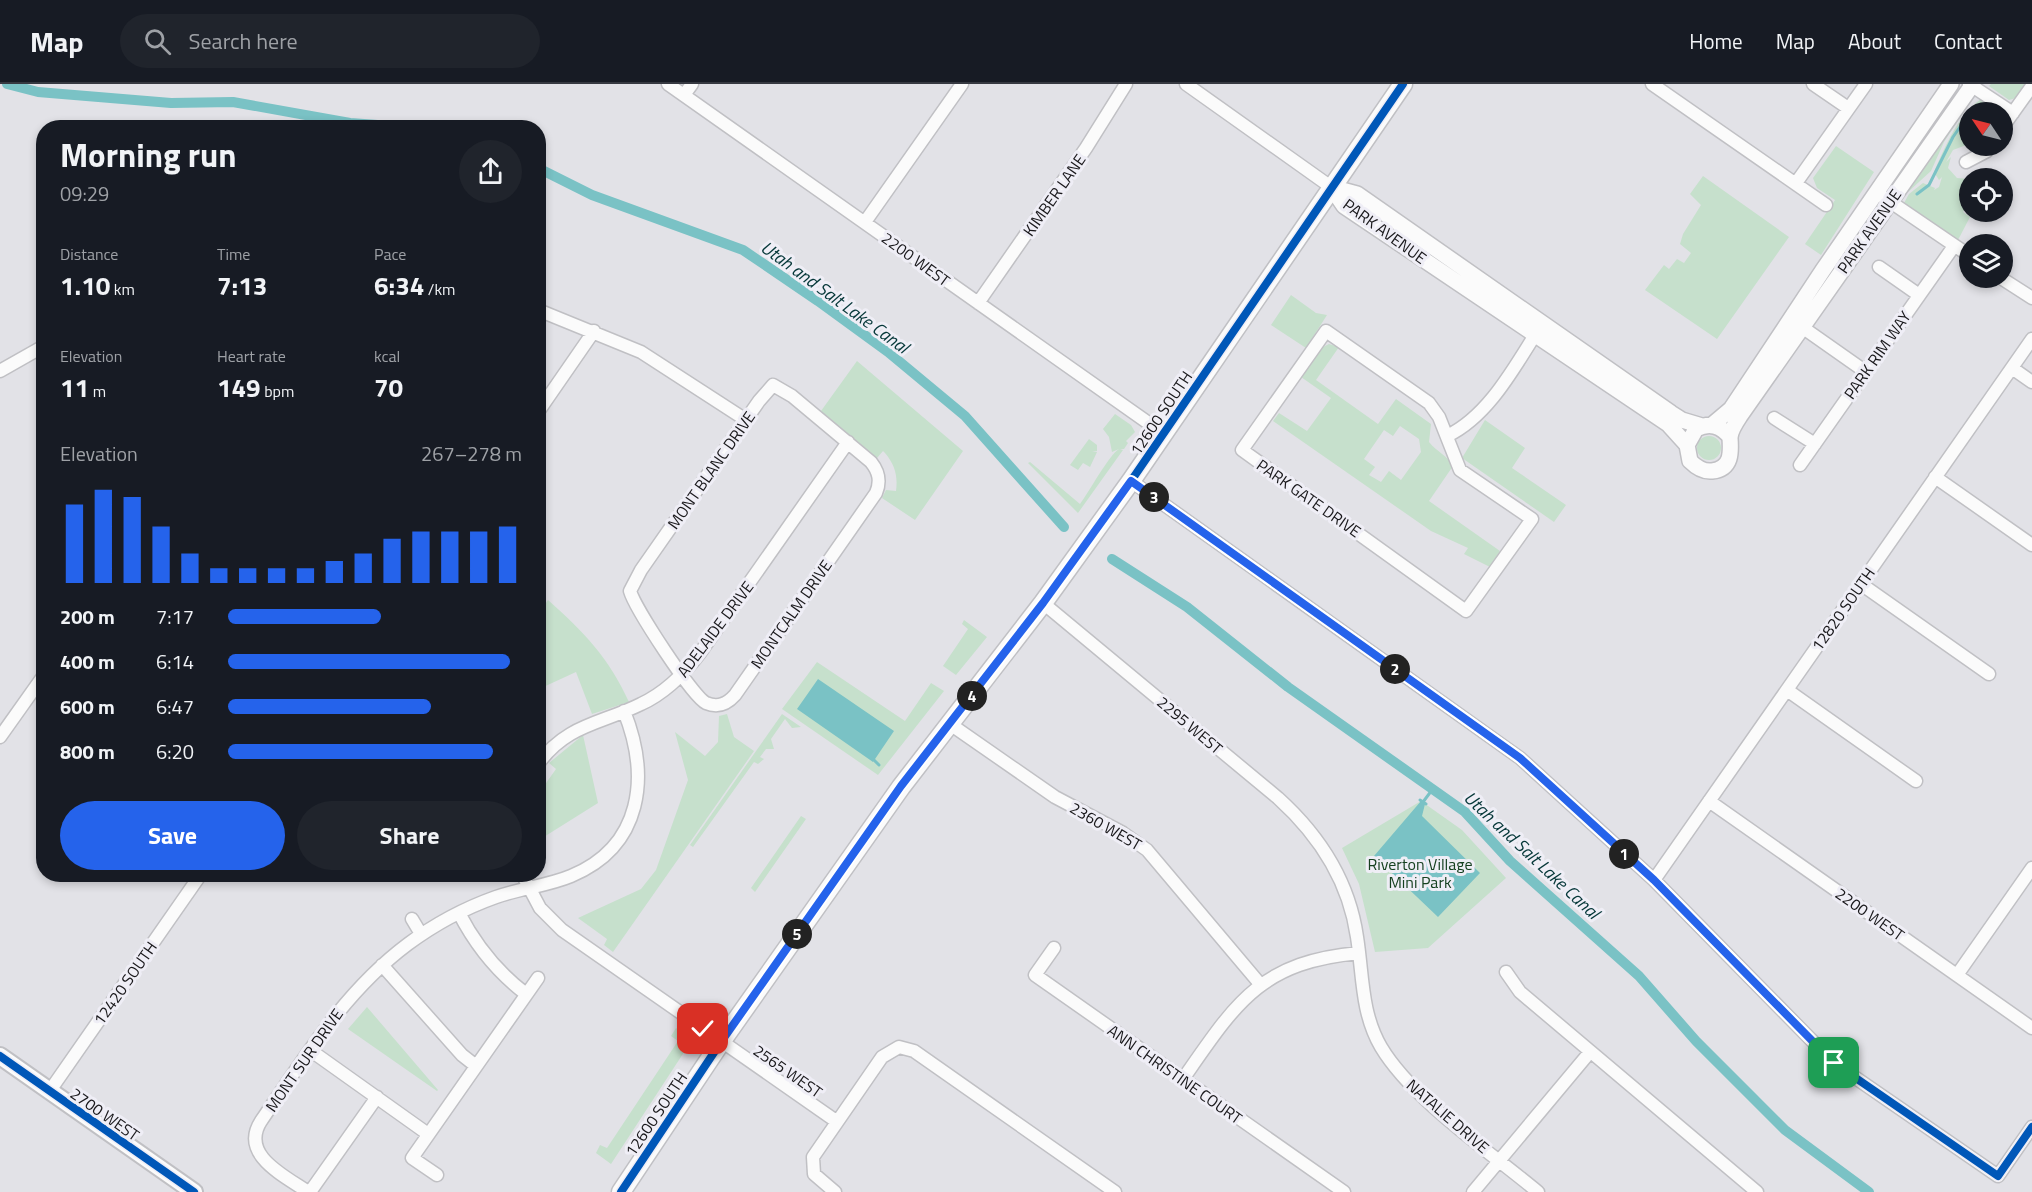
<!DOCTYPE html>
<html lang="en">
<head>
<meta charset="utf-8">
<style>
  :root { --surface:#171b24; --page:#20242c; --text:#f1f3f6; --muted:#9ea1a6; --line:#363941; --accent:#2563eb }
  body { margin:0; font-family:"Titillium Web",sans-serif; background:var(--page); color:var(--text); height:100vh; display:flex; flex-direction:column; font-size:22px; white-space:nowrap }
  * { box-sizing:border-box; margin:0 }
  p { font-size:20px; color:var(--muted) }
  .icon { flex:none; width:33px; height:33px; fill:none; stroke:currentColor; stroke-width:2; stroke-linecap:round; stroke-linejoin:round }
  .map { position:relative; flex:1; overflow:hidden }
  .panel { position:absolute; left:36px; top:36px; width:510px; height:762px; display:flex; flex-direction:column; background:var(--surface); border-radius:24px; box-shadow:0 3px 9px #0003 }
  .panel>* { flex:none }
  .needle { width:39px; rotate:305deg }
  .controls { position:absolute; left:1959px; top:18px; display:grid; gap:12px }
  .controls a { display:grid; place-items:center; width:54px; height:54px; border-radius:50%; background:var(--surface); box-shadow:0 3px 9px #0003; font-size:30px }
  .pin { position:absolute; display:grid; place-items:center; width:51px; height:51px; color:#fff; margin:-26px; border-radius:12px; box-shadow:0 3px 9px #0006 }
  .km { position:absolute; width:30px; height:30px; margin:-15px; border-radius:50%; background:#222; color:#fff; font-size:16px; line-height:30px; text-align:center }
  .round { display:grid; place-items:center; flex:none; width:63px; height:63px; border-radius:32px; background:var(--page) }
  .headline { display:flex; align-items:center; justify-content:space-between; height:102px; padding:0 24px }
  h1 { font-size:33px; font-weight:700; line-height:45px }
  .figures { display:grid; grid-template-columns:repeat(3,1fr); gap:9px; height:102px; padding:6px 24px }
  .figures div { display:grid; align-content:center }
  .figures b { font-size:26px; font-weight:700 }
  .figures small { font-size:16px; font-weight:400 }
  .figures p { font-size:16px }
  .chart { height:168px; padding:12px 24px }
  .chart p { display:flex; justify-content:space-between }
  .chart svg { width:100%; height:108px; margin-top:6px; stroke:var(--accent); stroke-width:6 }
  .action { display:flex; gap:12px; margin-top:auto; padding:12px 24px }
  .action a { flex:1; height:69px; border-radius:36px; background:var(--accent); color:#fff; font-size:24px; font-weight:700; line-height:69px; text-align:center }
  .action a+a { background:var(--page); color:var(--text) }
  ul { padding:0 24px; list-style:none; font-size:20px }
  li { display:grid; grid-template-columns:96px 72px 1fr; align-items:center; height:45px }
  li i { height:15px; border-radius:8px; background:var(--accent) }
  header { display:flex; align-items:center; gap:36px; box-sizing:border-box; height:84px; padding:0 30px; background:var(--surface); border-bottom:2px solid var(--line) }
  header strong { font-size:28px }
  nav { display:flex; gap:33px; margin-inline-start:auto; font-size:21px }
  .search { width:420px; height:54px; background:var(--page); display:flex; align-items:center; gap:15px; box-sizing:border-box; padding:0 21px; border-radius:33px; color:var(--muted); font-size:22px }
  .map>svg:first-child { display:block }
  .green { fill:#c6e0cc; fill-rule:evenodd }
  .water { fill:#7ac2c5 }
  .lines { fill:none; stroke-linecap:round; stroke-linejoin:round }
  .stream { stroke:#7ac2c5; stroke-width:3 }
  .canal { stroke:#7ac2c5; stroke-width:10 }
  .minor-casing { stroke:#c0c0c4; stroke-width:15 }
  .tertiary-casing { stroke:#c0c0c4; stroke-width:18 }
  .secondary-casing { stroke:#c0c0c4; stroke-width:20 }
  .primary-casing { stroke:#c0c0c4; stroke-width:21 }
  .minor { stroke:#fbfbfb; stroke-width:12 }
  .tertiary { stroke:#fbfbfb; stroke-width:15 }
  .secondary { stroke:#fbfbfb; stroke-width:16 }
  .primary { stroke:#fbfbfb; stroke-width:18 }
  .cycleway-casing { stroke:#efeef6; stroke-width:11 }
  .cycleway { stroke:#0057b8; stroke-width:8 }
  .route-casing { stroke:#fff; stroke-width:12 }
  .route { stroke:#2563eb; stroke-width:8 }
  .labels { text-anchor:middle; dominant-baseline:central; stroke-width:6; stroke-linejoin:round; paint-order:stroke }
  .street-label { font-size:16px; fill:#19181b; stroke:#efeef6 }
  .park-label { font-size:16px; fill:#164120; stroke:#efeef6 }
  .water-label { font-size:18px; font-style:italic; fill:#053738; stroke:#efeef6 }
</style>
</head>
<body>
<header>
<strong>Map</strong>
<div class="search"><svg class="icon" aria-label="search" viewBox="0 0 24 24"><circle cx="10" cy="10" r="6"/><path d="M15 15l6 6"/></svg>Search here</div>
<nav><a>Home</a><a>Map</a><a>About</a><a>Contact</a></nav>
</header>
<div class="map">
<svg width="2032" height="1108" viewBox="0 0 2032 1108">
  <rect width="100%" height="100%" fill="#e2e2e7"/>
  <path class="green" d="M1991,0H2026L2016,14L2009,16L1989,2Z
    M1973,14L1944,58L1931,87L1908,108L1906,105L1968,17Z
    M1981,15L1998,28H1970L1969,60L1953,66L1946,78L1951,73L1948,84L1957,94L1969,95V119L1963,128L1970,133L1958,156L1904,119L1909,110L1923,99L1935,104L1934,106L1939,103L1942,93L1939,96L1934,88C1945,63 1958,31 1981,15Z
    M1836,62L1874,88L1821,171L1805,160L1835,116L1817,104L1813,94Z
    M1703,92L1789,153L1717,255L1645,206L1664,181L1669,185L1677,175L1684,179L1691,169L1680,160L1683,150L1701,121L1690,110Z
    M1291,211L1316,229L1327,231L1306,264L1271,241Z
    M1329,260L1339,263L1316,296L1378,340L1396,315L1431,340L1429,358C1437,368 1447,371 1453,382L1429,417L1500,467L1490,483L1464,470L1468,464L1431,447L1273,337L1279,329L1307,347L1331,314L1301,293L1323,263ZM1400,342L1419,355L1421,368L1401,396L1389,387L1381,398L1369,391L1375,383L1364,375L1384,346L1393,352Z
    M857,277L963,367L915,436L882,414L886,406L896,407C898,392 895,381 885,369L883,367L877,374L821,327Z
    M1115,330L1131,341L1135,348L1126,357L1128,359L1124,365H1120L1123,366L1078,429L1028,379L1030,378L1080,420C1089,408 1109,371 1119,365L1112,368L1109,353L1103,345Z
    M1485,336L1525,364L1512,384L1566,421L1554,438L1462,374Z
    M1697 364a12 12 0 1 1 24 0a12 12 0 1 1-24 0Z
    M1089,355L1097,361V367L1092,368H1097L1090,383L1083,379L1078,386L1070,381Z
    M548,516C584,548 609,574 629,618L592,630L576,588L539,605V529Z
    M964,536L987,553L956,591L943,582L968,545L962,540Z
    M817,578L905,637L931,599L944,607L878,691L782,625Z
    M727,630L734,653L754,667L613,868L604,861L607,855L578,834L641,805L656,786L688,696L675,648L705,672L718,658L719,632Z
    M782,630L801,643L792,644L785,635L771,655L774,665H766L760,673L764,675L758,680L754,678L693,763L690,761Z
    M583,651L598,719L539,756V699L544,702L556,685L549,679Z
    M1421,717L1462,746L1506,794L1428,864L1375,868L1359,800L1342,764Z
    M801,732L806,735L755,808L751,804Z
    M367,923L438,1006L437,1007L348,945Z
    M676,944L692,956L611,1080L596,1069L600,1061L607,1064L678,957L671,952Z"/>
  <path class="water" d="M818,595L894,647L873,678L797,625Z
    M1421,717L1425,720L1422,732L1480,789L1438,833L1374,772Z"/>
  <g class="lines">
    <path class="stream" d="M1917,110L1929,101L1953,53L1969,30
      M874,676L879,681
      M1420,716L1426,720
      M1423,718L1432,706"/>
    <path class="canal" d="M7,0L38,8L171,19L233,18L350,39L419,44
      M538,84L592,111L743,166L818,217L888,268L965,332L1064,443
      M1112,475L1187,523L1288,603L1465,728L1510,777L1639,892L1696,957L1785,1046L1869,1108"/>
    <defs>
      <path id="minor" d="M668,0L1164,350
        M1186,0L1331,103
        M1652,0L1826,121
        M1813,0L1848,24
        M1969,0L2013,29
        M684,11L692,0
        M2002,44L2032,2
        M1966,78L1987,67L1990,62
        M1796,99L1866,0
        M1876,108L1970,172
        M865,138L962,0
        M1879,183L1919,211
        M2001,194L2032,214
        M978,219L1086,64L1126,0
        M538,226L641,268L746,336
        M1802,243L1866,288
        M1326,247L1429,319L1439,333L1460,386L1532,435L1466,527L1242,366Z
        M2012,284L2032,298
        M0,287L44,262
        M773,301L792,312L871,378C879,388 881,397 876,409L735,611C727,620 718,624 706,619C692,612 635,524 630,507L641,486L759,317Z
        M538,328L594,247
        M1774,334L1815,360
        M1447,352C1489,332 1515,282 1540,243
        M1800,381L1954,162
        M1935,393L2032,461
        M1131,397L1520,674L1654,796L1834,979L1998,1092L2032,1043
        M1861,500L1989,590
        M1043,519L1278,714C1320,752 1349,797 1357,853C1363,891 1361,929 1381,963C1412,1015 1490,1068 1538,1108
        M1787,606L1916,697
        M950,640L1055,713L1123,749L1147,766L1260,900
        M0,653L44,591
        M538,680C567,640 601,640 641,620C665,609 684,590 700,569L848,358
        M1709,717L2032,944
        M522,790L540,824L562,846L836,1037
        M1654,796L2032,255
        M459,829C476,862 497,888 526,910
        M412,835L421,850
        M1054,864L1035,891L1344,1108
        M382,881L462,971L476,982
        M1506,888L1520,908L1757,1108
        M1957,891L2032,784
        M310,966L428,1050
        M1183,995C1236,919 1260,878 1359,869
        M49,1008L201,790
        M437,1091L412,1074L538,894
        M308,1108C285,1092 239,1071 261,1037C305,973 345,907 408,860C435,840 465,824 496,813C521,804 547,802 571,792C643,762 650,692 624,627
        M310,1108L377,1013
        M835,1108L814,1090L813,1073L882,973L899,963L914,967L1115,1108
        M1473,1108L1590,968"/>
      <path id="tertiary" d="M1331,103L1357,110L1671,329L1682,336L1702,342
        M1331,103L1344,122L1668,340L1687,361
        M1712,341L1731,325L1823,186L1951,0
        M1730,353C1721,342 1710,338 1696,345L1687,361L1690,377C1696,383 1703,388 1712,387C1732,385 1731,368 1730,354C1730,347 1736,338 1740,332L1973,0"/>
      <path id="secondary" d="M0,972L194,1108"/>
      <path id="primary" d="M621,1108L721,958L901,703L1043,519L1131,397L1403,0"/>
    </defs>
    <use href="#minor" class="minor-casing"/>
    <use href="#tertiary" class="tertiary-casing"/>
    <use href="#secondary" class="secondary-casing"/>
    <use href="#primary" class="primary-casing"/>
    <use href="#minor" class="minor"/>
    <use href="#tertiary" class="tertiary"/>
    <use href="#secondary" class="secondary"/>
    <use href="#primary" class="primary"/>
    <defs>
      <path id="cycleway" d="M1131,397L1520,674L1654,796L1834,979L1998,1092L2032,1043
        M0,972L194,1108
        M621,1108L721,958L901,703L1043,519L1131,397L1403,0"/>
    </defs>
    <use href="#cycleway" class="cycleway-casing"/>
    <use href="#cycleway" class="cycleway"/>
  </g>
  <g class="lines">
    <defs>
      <path id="route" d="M703,945L721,958L901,702L1043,519L1131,397L1520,674L1654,796L1834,979"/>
    </defs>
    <use href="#route" class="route-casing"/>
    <use href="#route" class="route"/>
  </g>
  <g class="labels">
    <g class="street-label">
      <text transform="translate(1054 111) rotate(-55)">KIMBER LANE</text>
      <text transform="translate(1385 147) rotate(36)">PARK AVENUE</text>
      <text transform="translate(1869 147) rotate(-55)">PARK AVENUE</text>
      <text transform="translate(916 175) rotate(36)">2200 WEST</text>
      <text transform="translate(1877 271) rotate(-55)">PARK RIM WAY</text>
      <text transform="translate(1161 329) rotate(-56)">12600 SOUTH</text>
      <text transform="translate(711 386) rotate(-55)">MONT BLANC DRIVE</text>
      <text transform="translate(1309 414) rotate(35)">PARK GATE DRIVE</text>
      <text transform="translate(1843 525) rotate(-55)">12820 SOUTH</text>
      <text transform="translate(791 530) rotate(-55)">MONTCALM DRIVE</text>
      <text transform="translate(715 545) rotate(-53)">ADELAIDE DRIVE</text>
      <text transform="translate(1190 641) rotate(40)">2295 WEST</text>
      <text transform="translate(1106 742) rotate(30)">2360 WEST</text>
      <text transform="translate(1870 830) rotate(35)">2200 WEST</text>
      <text transform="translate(125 899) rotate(-55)">12420 SOUTH</text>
      <text transform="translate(304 976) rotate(-55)">MONT SUR DRIVE</text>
      <text transform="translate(788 987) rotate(35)">2565 WEST</text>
      <text transform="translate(1175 990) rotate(35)">ANN CHRISTINE COURT</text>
      <text transform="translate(105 1030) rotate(35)">2700 WEST</text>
      <text transform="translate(656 1030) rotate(-56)">12600 SOUTH</text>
      <text transform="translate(1448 1032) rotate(41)">NATALIE DRIVE</text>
    </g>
    <g class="park-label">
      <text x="1420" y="780">Riverton Village<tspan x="1420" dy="18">Mini Park</tspan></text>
    </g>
    <g class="water-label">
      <text transform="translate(835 213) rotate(36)">Utah and Salt Lake Canal</text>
      <text transform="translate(1532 771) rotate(43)">Utah and Salt Lake Canal</text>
    </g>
  </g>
</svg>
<div class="controls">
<a><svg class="needle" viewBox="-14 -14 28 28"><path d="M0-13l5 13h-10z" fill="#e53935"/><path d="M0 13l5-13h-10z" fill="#9ea1a6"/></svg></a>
<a><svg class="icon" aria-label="locate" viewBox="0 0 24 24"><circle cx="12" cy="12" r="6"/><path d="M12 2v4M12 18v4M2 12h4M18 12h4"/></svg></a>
<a><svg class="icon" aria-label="layers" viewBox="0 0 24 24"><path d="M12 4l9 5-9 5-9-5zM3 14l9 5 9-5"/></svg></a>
</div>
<div class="pin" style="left:1834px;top:979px;background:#1e9e55"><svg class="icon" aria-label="arrive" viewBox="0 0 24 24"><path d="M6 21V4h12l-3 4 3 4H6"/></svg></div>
<div class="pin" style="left:703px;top:945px;background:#d93025"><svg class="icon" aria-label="check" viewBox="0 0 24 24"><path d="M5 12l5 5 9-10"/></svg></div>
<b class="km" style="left:1624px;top:770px">1</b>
<b class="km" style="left:1395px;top:585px">2</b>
<b class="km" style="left:1154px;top:413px">3</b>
<b class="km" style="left:972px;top:612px">4</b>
<b class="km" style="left:797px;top:850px">5</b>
<section class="panel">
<div class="headline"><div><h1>Morning run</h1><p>09:29</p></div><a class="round"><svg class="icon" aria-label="share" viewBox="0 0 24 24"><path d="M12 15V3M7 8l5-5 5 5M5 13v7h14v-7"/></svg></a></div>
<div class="figures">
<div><p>Distance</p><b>1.10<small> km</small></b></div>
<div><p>Time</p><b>7:13</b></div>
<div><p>Pace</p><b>6:34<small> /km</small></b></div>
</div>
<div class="figures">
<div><p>Elevation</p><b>11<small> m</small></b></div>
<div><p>Heart rate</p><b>149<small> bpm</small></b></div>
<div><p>kcal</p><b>70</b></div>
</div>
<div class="chart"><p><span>Elevation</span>267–278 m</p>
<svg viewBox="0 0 160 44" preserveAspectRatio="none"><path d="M5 44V12M15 44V6M25 44V9M35 44V21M45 44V32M55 44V38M65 44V38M75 44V38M85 44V38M95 44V35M105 44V32M115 44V26M125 44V23M135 44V23M145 44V23M155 44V21"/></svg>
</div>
<ul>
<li><b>200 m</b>7:17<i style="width:52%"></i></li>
<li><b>400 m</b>6:14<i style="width:96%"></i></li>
<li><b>600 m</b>6:47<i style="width:69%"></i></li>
<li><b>800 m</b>6:20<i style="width:90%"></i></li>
</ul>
<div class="action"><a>Save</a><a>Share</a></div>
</section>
</div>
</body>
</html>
